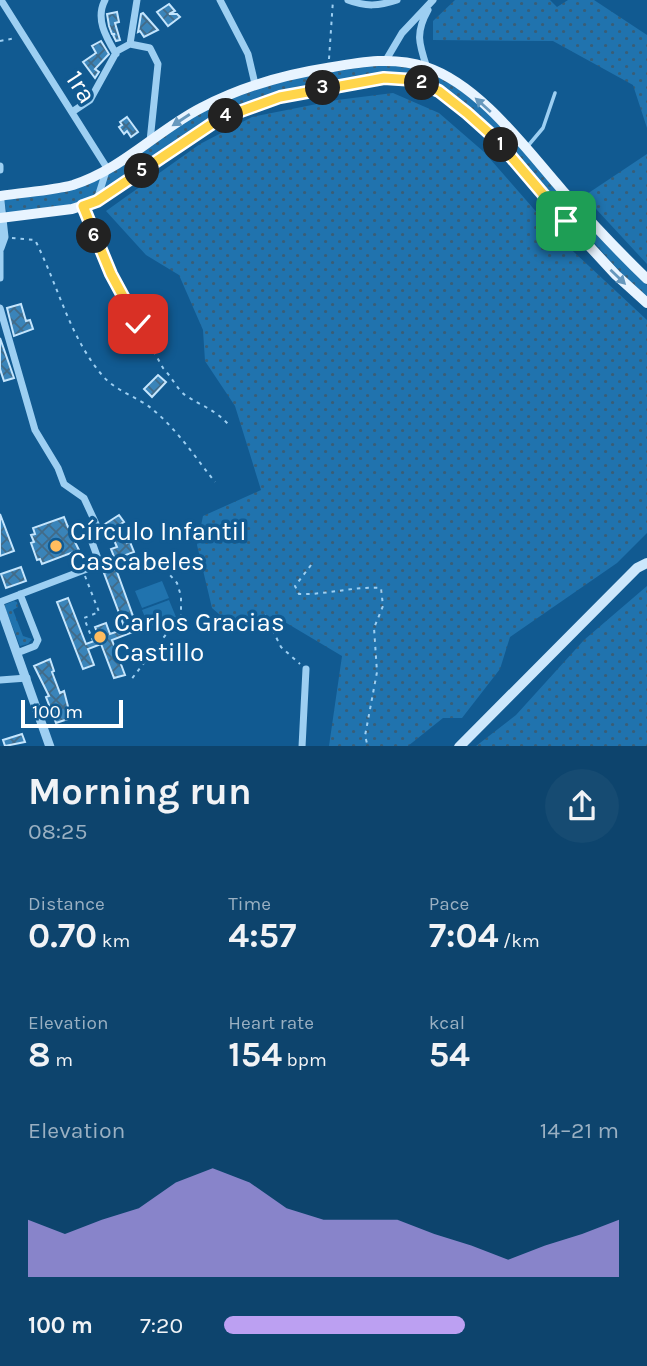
<!DOCTYPE html>
<html lang="en">
<head>
<meta charset="utf-8">
<style>
  :root { --surface:#0d446d; --page:#164b72; --text:#f1f3f6; --muted:#9ab0c2; --accent:#bca0f2 }
  body { margin:0; font-family:Karla,sans-serif; background:var(--page); color:var(--text); height:100vh; display:flex; flex-direction:column; font-size:26px; white-space:nowrap }
  * { box-sizing:border-box; margin:0 }
  p { font-size:23px; color:var(--muted) }
  .icon { flex:none; width:38px; height:38px; fill:none; stroke:currentColor; stroke-width:2; stroke-linecap:round; stroke-linejoin:round }
  .map { position:relative; height:746px; overflow:hidden }
  .drawer { display:flex; flex-direction:column; background:var(--surface); flex:1 }
  .drawer>* { flex:none }
  .scale { position:absolute; left:21px; bottom:18px; width:102px; box-sizing:border-box; padding-left:7px; border:4px solid #fff; border-top:0; font-size:19px; line-height:24px; white-space:nowrap; color:#fff; -webkit-text-stroke:5px #115a91; paint-order:stroke }
  .pin { position:absolute; display:grid; place-items:center; width:60px; height:60px; color:#fff; margin:-30px; border-radius:14px; box-shadow:0 4px 10px #0006 }
  .km { position:absolute; width:35px; height:35px; margin:-18px; border-radius:50%; background:#222; color:#fff; font-size:19px; line-height:35px; text-align:center }
  .round { display:grid; place-items:center; flex:none; width:74px; height:74px; border-radius:37px; background:var(--page) }
  .summary { display:flex; align-items:center; justify-content:space-between; height:119px; padding:0 28px }
  h1 { font-size:38px; font-weight:700; line-height:52px }
  .figures { display:grid; grid-template-columns:repeat(3,1fr); gap:10px; height:119px; padding:7px 28px }
  .figures div { display:grid; align-content:center }
  .figures b { font-size:35px; font-weight:700 }
  .figures small { font-size:19px; font-weight:400 }
  .figures p { font-size:19px }
  .chart { height:196px; padding:14px 28px }
  .chart p { display:flex; justify-content:space-between }
  .chart svg { width:100%; height:126px; margin-top:7px; fill:var(--accent); opacity:.7 }
  ul { padding:0 28px; list-style:none; font-size:23px }
  li { display:grid; grid-template-columns:112px 84px 1fr; align-items:center; height:52px }
  li i { height:18px; border-radius:9px; background:var(--accent) }
  .map>svg:first-child { display:block }
  .grass { fill:url(#grass-dots) }
  .pitch { fill:#2073ae }
  .building { fill:url(#building-cross-hatch); stroke:#c4e5fd; stroke-width:2 }
  .lines { fill:none; stroke-linecap:round; stroke-linejoin:round }
  .path { stroke:#9dcff2; stroke-width:2; stroke-dasharray:3.5 5; stroke-linecap:butt }
  .service { stroke:#9dcff2; stroke-width:3.5 }
  .minor { stroke:#9dcff2; stroke-width:7 }
  .tertiary { stroke:#9dcff2; stroke-width:9 }
  .secondary { stroke:#cce7fc; stroke-width:10 }
  .primary { stroke:#e8f4ff; stroke-width:10 }
  .oneway { fill:#6798bd }
  .route-casing { stroke:#fff; stroke-width:14 }
  .route { stroke:#ffd54a; stroke-width:9 }
  .poi-dot { fill:#ffbc5e; stroke:#115a91; stroke-width:2.5 }
  .labels { text-anchor:middle; dominant-baseline:central; stroke-width:7; stroke-linejoin:round; paint-order:stroke }
  .street-label { font-size:26px; fill:#fff; stroke:#115a91 }
  .poi-label { font-size:26px; fill:#fff; stroke:#115a91; text-anchor:start }
</style>
</head>
<body>
<div class="map">
<svg width="647" height="747" viewBox="0 0 647 747">
  <defs>
    <pattern id="grass-dots" width="8" height="8" patternUnits="userSpaceOnUse" patternTransform="scale(1.75)"><rect width="8" height="8" fill="#2073ae"/><path d="M2 2h.1M6 6h.1" fill="none" stroke="#385e78" stroke-width="1.8" stroke-linecap="round"/></pattern>
    <pattern id="building-cross-hatch" width="8" height="8" patternUnits="userSpaceOnUse" patternTransform="scale(1.75)"><rect width="8" height="8" fill="#3a84b9"/><path d="M0 0l8 8M0 8l8-8" fill="none" stroke="#426b88"/></pattern>
  </defs>
  <rect width="100%" height="100%" fill="#115a91"/>
  <path class="grass" d="M455,0H550L557,7L568,0H594L647,35V128L633,85L553,41L433,40V21Z
    M386,64L426,71L460,88L494,119L647,284V296L624,276L502,139L442,86L414,75L385,72L336,80L280,91L216,113L90,199L69,205L7,214L4,199L67,192L198,114L223,102L273,84L306,76Z
    M393,93L439,113L484,152L561,240L647,320V533L617,563L510,637L500,669L462,718H443L408,746H329L342,656L273,615L251,628L227,621L212,608L197,545L203,516L261,490L235,406L205,361L203,330L179,275L146,255L106,211L200,144L252,117L337,100Z
    M647,154V264L584,196Z
    M647,586V746H476L516,715L584,640Z
    M14,601L17,602L18,607L13,610L23,636L32,639L28,644L20,646L4,605Z"/>
  <path class="pitch" d="M162,581L169,598L142,608L135,591Z
    M169,600L176,617L149,627L142,610Z"/>
  <path class="building" d="M169,4L175,11L169,14H177L180,17L168,26L157,12Z
    M117,12L119,22L115,23L120,40L116,41L113,35L115,34H112L109,26L107,14Z
    M143,13L158,30L144,37L140,31L138,32L141,14Z
    M101,41L109,54L95,69L99,72L95,78L83,62L96,53L92,46Z
    M127,117L138,132L131,137L127,131L124,134L119,127L122,125L120,122Z
    M21,304L26,321L30,320L33,329L14,336L7,308Z
    M0,338L14,378L4,381L0,369Z
    M158,375L166,382L152,397L144,389Z
    M0,514L14,551L0,556Z
    M119,515L124,522L119,525L127,543L130,542L134,552L115,559L111,549L117,547L110,531L107,534L102,526Z
    M64,517L68,527L72,526L75,533L71,534L79,550L42,564L40,559L37,560L31,543L34,542L31,535L35,534L33,528Z
    M21,567L26,581L6,588L1,574Z
    M116,569L138,630L112,640L125,675L114,678L101,644L88,649L94,665L83,669L57,602L68,598L86,644L100,639L95,627L106,623L110,634L125,629L104,573Z
    M50,659L54,671L52,672L60,693L64,691L71,718L56,723L46,697L49,696L34,666Z
    M22,734L25,742L5,746L3,740Z"/>
  <g class="lines">
    <path class="path" d="M0,41L16,38
      M329,59L333,0
      M86,214L111,274L163,368C171,376 177,389 185,395C201,406 213,408 228,424
      M12,238L35,240C58,285 69,336 102,375C114,390 137,397 151,408C176,428 195,457 215,482
      M107,565L154,563L162,566L177,583L181,596V615L130,681
      M311,565L295,586L299,594C327,595 354,586 381,588L383,606L374,628L377,672L365,736L368,747
      M85,576L99,612L84,618L93,641
      M265,615L281,647L300,664"/>
    <path class="service" d="M527,147L543,128L555,93
      M77,538L87,535"/>
    <path class="minor" d="M1,0L107,168L97,200
      M105,0C95,19 106,37 116,54
      M220,0L248,54L255,84
      M348,0C366,7 379,6 397,0
      M130,44L137,0
      M386,60L402,33L433,0
      M427,68C419,44 415,33 428,10
      M72,112L90,100L117,51L130,44L150,48L158,64L150,141
      M0,166V170
      M0,252V278
      M0,308L35,430L58,468L64,484L84,498L96,524L89,534L100,564L0,602
      M17,653L35,646L38,640L20,594
      M0,680L27,678
      M302,747L306,669"/>
    <path class="tertiary" d="M0,201L4,237L0,248
      M0,606L50,747"/>
    <path class="secondary" d="M459,747L637,568L647,563"/>
    <path class="primary" d="M0,196C24,192 51,191 73,185C121,170 158,130 201,108C241,87 282,75 327,68C361,62 392,56 426,67C480,85 526,149 563,191C590,221 618,251 647,279
      M0,218L72,209L97,201L219,119L251,106L280,97L337,85L384,78L414,80L439,91L496,140L566,221L616,275L647,303"/>
  </g>
  <defs><path id="oneway-solid" d="M-6-.8H1V-3.2L6.5 0L1 3.2V.8H-6Z" transform="scale(1.75)"/></defs>
  <g class="oneway">
    <use href="#oneway-solid" transform="translate(483 105) rotate(-138)"/>
    <use href="#oneway-solid" transform="translate(181 120) rotate(147)"/>
    <use href="#oneway-solid" transform="translate(618 277) rotate(44)"/>
  </g>
  <g class="lines">
    <defs>
      <path id="route" d="M138,324L111,274L83,206L97,201L219,119L280,97L384,78L414,80L439,91L467,113L496,139L566,221"/>
    </defs>
    <use href="#route" class="route-casing"/>
    <use href="#route" class="route"/>
  </g>
  <g class="poi-dot">
    <circle cx="56" cy="546" r="7"/>
    <circle cx="100" cy="637" r="7"/>
  </g>
  <g class="labels">
    <g class="street-label">
      <text transform="translate(81 87) rotate(57)">1ra</text>
    </g>
    <g class="poi-label">
      <text x="70" y="531">Círculo Infantil<tspan x="70" dy="30">Cascabeles</tspan></text>
      <text x="114" y="622">Carlos Gracias<tspan x="114" dy="30">Castillo</tspan></text>
    </g>
  </g>
</svg>
<div class="scale">100 m</div>
<div class="pin" style="left:566px;top:221px;background:#1e9e55"><svg class="icon" aria-label="arrive" viewBox="0 0 24 24"><path d="M6 21V4h12l-3 4 3 4H6"/></svg></div>
<div class="pin" style="left:138px;top:324px;background:#d93025"><svg class="icon" aria-label="check" viewBox="0 0 24 24"><path d="M5 12l5 5 9-10"/></svg></div>
<b class="km" style="left:501px;top:145px">1</b>
<b class="km" style="left:422px;top:83px">2</b>
<b class="km" style="left:323px;top:88px">3</b>
<b class="km" style="left:226px;top:116px">4</b>
<b class="km" style="left:142px;top:171px">5</b>
<b class="km" style="left:94px;top:236px">6</b>
</div>
<section class="drawer">
<div class="summary"><div><h1>Morning run</h1><p>08:25</p></div><a class="round"><svg class="icon" aria-label="share" viewBox="0 0 24 24"><path d="M12 15V3M7 8l5-5 5 5M5 13v7h14v-7"/></svg></a></div>
<div class="figures">
<div><p>Distance</p><b>0.70<small> km</small></b></div>
<div><p>Time</p><b>4:57</b></div>
<div><p>Pace</p><b>7:04<small> /km</small></b></div>
</div>
<div class="figures">
<div><p>Elevation</p><b>8<small> m</small></b></div>
<div><p>Heart rate</p><b>154<small> bpm</small></b></div>
<div><p>kcal</p><b>54</b></div>
</div>
<div class="chart"><p><span>Elevation</span>14–21 m</p>
<svg viewBox="0 0 160 44" preserveAspectRatio="none"><path d="M0 44V24L10 29L20 24L30 20L40 11L50 6L60 11L70 20L80 24L90 24L100 24L110 29L120 33L130 38L140 33L150 29L160 24V44z"/></svg>
</div>
<ul>
<li><b>100 m</b>7:20<i style="width:61%"></i></li>
</ul>
</section>
</body>
</html>
